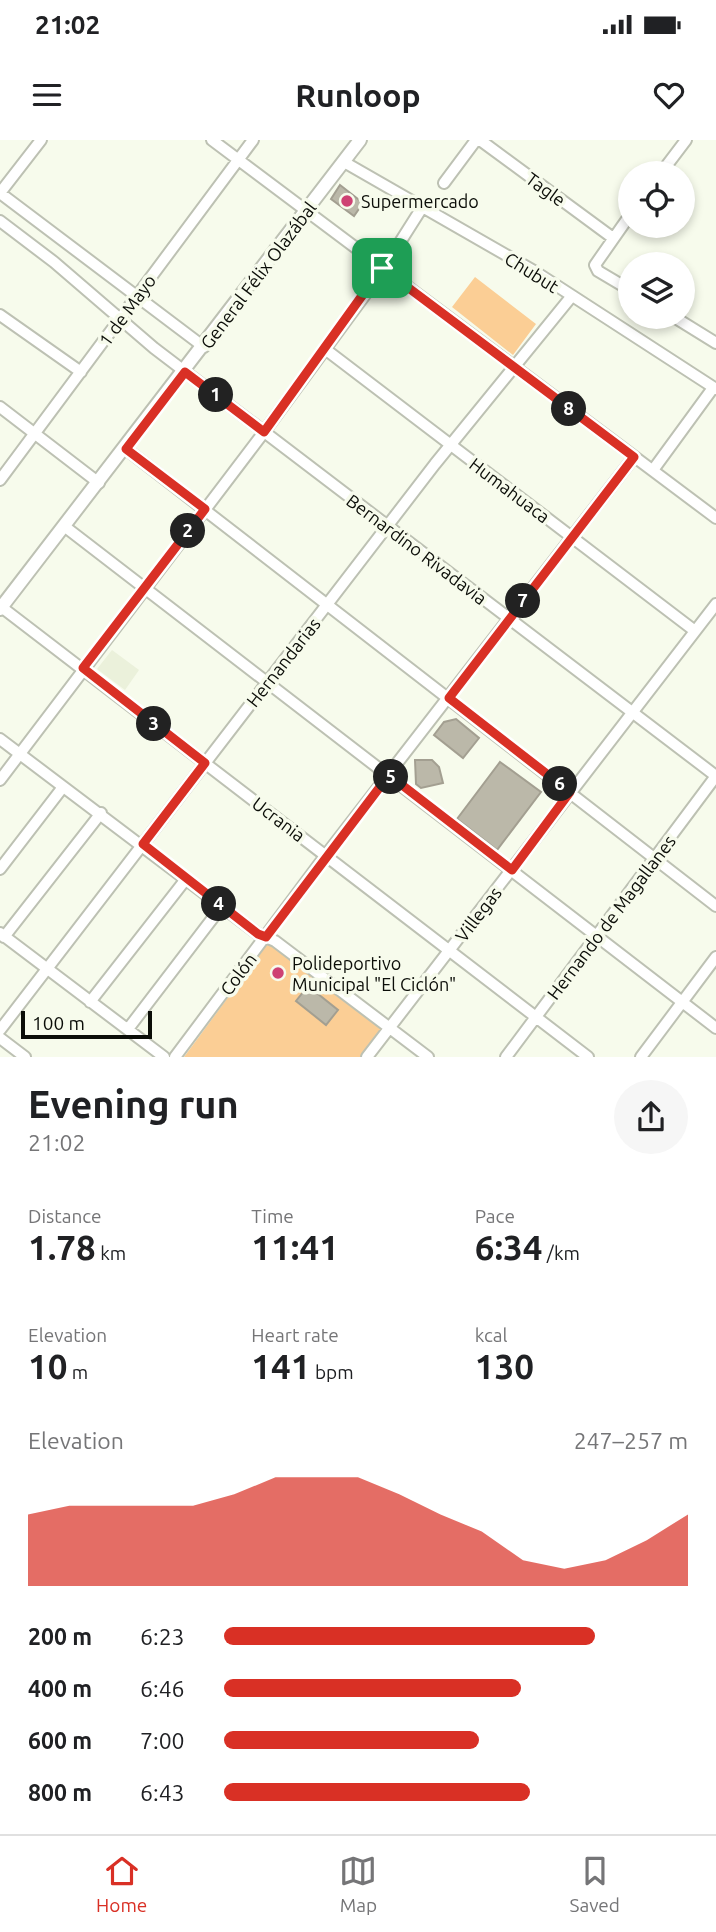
<!DOCTYPE html>
<html lang="en">
<head>
<meta charset="utf-8">
<style>
  :root { --surface:#fff; --page:#f6f6f6; --text:#202124; --muted:#757577; --line:#e0e0e0; --accent:#d93025 }
  body { margin:0; font-family:Ubuntu,sans-serif; background:var(--page); color:var(--text); height:100vh; display:flex; flex-direction:column; font-size:26px; white-space:nowrap }
  * { box-sizing:border-box; margin:0 }
  p { font-size:23px; color:var(--muted) }
  .icon { flex:none; width:38px; height:38px; fill:none; stroke:currentColor; stroke-width:2; stroke-linecap:round; stroke-linejoin:round }
  .map { position:relative; height:917px; overflow:hidden }
  .side { display:flex; flex-direction:column; background:var(--surface); flex:1 }
  .side>* { flex:none }
  .buttons { position:absolute; left:618px; top:21px; display:grid; gap:14px }
  .buttons a { display:grid; place-items:center; width:77px; height:77px; border-radius:50%; background:var(--surface); box-shadow:0 4px 10px #0003; font-size:35px }
  .scale { position:absolute; left:21px; bottom:18px; width:131px; box-sizing:border-box; padding-left:7px; border:4px solid #0b0d08; border-top:0; font-size:19px; line-height:24px; white-space:nowrap; color:#0b0d08; -webkit-text-stroke:5px #f7fbec; paint-order:stroke }
  .pin { position:absolute; display:grid; place-items:center; width:60px; height:60px; color:#fff; margin:-30px; border-radius:14px; box-shadow:0 4px 10px #0006 }
  .km { position:absolute; width:35px; height:35px; margin:-18px; border-radius:50%; background:#222; color:#fff; font-size:19px; line-height:35px; text-align:center }
  .round { display:grid; place-items:center; flex:none; width:74px; height:74px; border-radius:37px; background:var(--page) }
  .headline { display:flex; align-items:center; justify-content:space-between; height:119px; padding:0 28px }
  h1 { font-size:38px; font-weight:700; line-height:52px }
  .figures { display:grid; grid-template-columns:repeat(3,1fr); gap:10px; height:119px; padding:7px 28px }
  .figures div { display:grid; align-content:center }
  .figures b { font-size:35px; font-weight:700 }
  .figures small { font-size:19px; font-weight:400 }
  .figures p { font-size:19px }
  .chart { height:196px; padding:14px 28px }
  .chart p { display:flex; justify-content:space-between }
  .chart svg { width:100%; height:126px; margin-top:7px; fill:var(--accent); opacity:.7 }
  ul { padding:0 28px; list-style:none; font-size:23px }
  li { display:grid; grid-template-columns:112px 84px 1fr; align-items:center; height:52px }
  li i { height:18px; border-radius:9px; background:var(--accent) }
  .status { display:flex; justify-content:space-between; align-items:center; height:49px; padding:0 35px; background:var(--surface); direction:ltr }
  .status svg { height:19px; fill:currentColor }
  header { display:flex; justify-content:space-between; align-items:center; height:91px; padding:0 28px; background:var(--surface); font-size:32px; font-weight:700 }
  .menu { display:flex; justify-content:space-around; align-items:center; height:98px; border-top:2px solid var(--line); background:var(--surface); font-size:19px; color:var(--muted) }
  .menu a { display:grid; justify-items:center; gap:4px }
  .menu .selected { color:var(--accent) }
  .map>svg:first-child { display:block }
  .built { fill:#ebf1db }
  .green { fill:#fbce95 }
  .building { fill:#bbb8a9; stroke:#a39f91; stroke-width:2 }
  .lines { fill:none; stroke-linecap:round; stroke-linejoin:round }
  .minor-casing { stroke:#bdc1b3; stroke-width:14 }
  .tertiary-casing { stroke:#bdc1b3; stroke-width:16 }
  .minor { stroke:#fff; stroke-width:10 }
  .tertiary { stroke:#fff; stroke-width:12 }
  .route-casing { stroke:#fff; stroke-width:14 }
  .route { stroke:#d93025; stroke-width:9 }
  .poi-dot { fill:#ce4173; stroke:#f7fbec; stroke-width:2.5 }
  .labels { text-anchor:middle; dominant-baseline:central; stroke-width:7; stroke-linejoin:round; paint-order:stroke }
  .street-label { font-size:18px; fill:#0b0d08; stroke:#f7fbec }
  .poi-label { font-size:18px; fill:#0b0d08; stroke:#f7fbec; text-anchor:start }
</style>
</head>
<body>
<div class="status"><b>21:02</b><svg viewBox="0 0 49 12"><path d="M0 12V9h3v3zM5 12V6h3v6zM10 12V3h3v9zM15 12V0h3v12zM26 1h20v11H26zM47 4h2v5h-2z"/></svg></div>
<header><svg class="icon" aria-label="menu" viewBox="0 0 24 24"><path d="M4 6h16M4 12h16M4 18h16"/></svg>Runloop<svg class="icon" aria-label="heart" viewBox="0 0 24 24"><path d="M12 20l-8-8c-3-5 5-10 8-4 3-6 11-1 8 4z"/></svg></header>
<div class="map">
<svg width="716" height="917" viewBox="0 0 716 917">
  <rect width="100%" height="100%" fill="#f7fbec"/>
  <path class="built" d="M112,510L139,530L125,550L97,529Z"/>
  <path class="green" d="M475,137L536,184L513,215L452,167Z
    M269,802L383,889L361,917H184Z"/>
  <path class="building" d="M340,45L363,63L354,76L331,59Z
    M456,579L479,598L463,618L434,595L444,582Z
    M415,620H432L439,627L443,643L421,648L416,644Z
    M500,622L541,652L497,710L457,679Z
    M308,846L338,870L326,885L296,861Z"/>
  <g class="lines">
    <defs>
      <path id="minor" d="M212,0L716,378
        M480,0L613,98
        M344,22L534,131L716,249
        M661,33L686,0
        M444,43L476,0
        M0,53L204,207
        M0,53L41,0
        M630,75L595,125L598,131L630,150
        M0,81L54,122L154,208L716,636
        M0,175L81,232
        M674,177L716,203
        M325,209L695,491
        M0,267L99,343
        M126,309L716,766
        M653,330L713,248
        M0,340L253,0
        M64,386L716,888
        M0,466L588,917
        M0,599L258,794L275,801L428,917
        M0,640L264,292L378,137L423,66
        M0,729L63,647
        M0,793L164,917
        M4,797L101,673
        M90,862L186,739
        M128,889L222,766
        M0,890L435,324L571,157
        M0,898L25,917
        M175,917L326,715L634,317
        M367,917L716,464
        M506,917L716,636
        M641,917L716,817"/>
      <path id="tertiary" d="M0,469L360,0"/>
    </defs>
    <use href="#minor" class="minor-casing"/>
    <use href="#tertiary" class="tertiary-casing"/>
    <use href="#minor" class="minor"/>
    <use href="#tertiary" class="tertiary"/>
  </g>
  <g class="lines">
    <defs>
      <path id="route" d="M382,128L634,317L449,558L570,652L512,730L389,635L266,797L258,794L143,704L205,623L83,528L205,369L126,309L185,232L264,292Z"/>
    </defs>
    <use href="#route" class="route-casing"/>
    <use href="#route" class="route"/>
  </g>
  <g class="poi-dot">
    <circle cx="347" cy="61" r="7"/>
    <circle cx="278" cy="833" r="7"/>
  </g>
  <g class="labels">
    <g class="street-label">
      <text transform="translate(546 49) rotate(36)">Tagle</text>
      <text transform="translate(532 132) rotate(32)">Chubut</text>
      <text transform="translate(258 135) rotate(-53)">General Félix Olazábal</text>
      <text transform="translate(127 170) rotate(-54)">1 de Mayo</text>
      <text transform="translate(510 350) rotate(37)">Humahuaca</text>
      <text transform="translate(417 409) rotate(37)">Bernardino Rivadavia</text>
      <text transform="translate(283 522) rotate(-52)">Hernandarias</text>
      <text transform="translate(279 679) rotate(37)">Ucrania</text>
      <text transform="translate(478 774) rotate(-53)">Villegas</text>
      <text transform="translate(611 777) rotate(-53)">Hernando de Magallanes</text>
      <text transform="translate(238 834) rotate(-53)">Colón</text>
    </g>
    <g class="poi-label">
      <text x="361" y="61">Supermercado</text>
      <text x="292" y="823">Polideportivo<tspan x="292" dy="21">Municipal "El Ciclón"</tspan></text>
    </g>
  </g>
</svg>
<div class="buttons">
<a><svg class="icon" aria-label="locate" viewBox="0 0 24 24"><circle cx="12" cy="12" r="6"/><path d="M12 2v4M12 18v4M2 12h4M18 12h4"/></svg></a>
<a><svg class="icon" aria-label="layers" viewBox="0 0 24 24"><path d="M12 4l9 5-9 5-9-5zM3 14l9 5 9-5"/></svg></a>
</div>
<div class="scale">100 m</div>
<div class="pin" style="left:382px;top:128px;background:#1e9e55"><svg class="icon" aria-label="arrive" viewBox="0 0 24 24"><path d="M6 21V4h12l-3 4 3 4H6"/></svg></div>
<b class="km" style="left:216px;top:255px">1</b>
<b class="km" style="left:188px;top:391px">2</b>
<b class="km" style="left:154px;top:584px">3</b>
<b class="km" style="left:219px;top:764px">4</b>
<b class="km" style="left:391px;top:637px">5</b>
<b class="km" style="left:560px;top:644px">6</b>
<b class="km" style="left:523px;top:461px">7</b>
<b class="km" style="left:569px;top:269px">8</b>
</div>
<section class="side">
<div class="headline"><div><h1>Evening run</h1><p>21:02</p></div><a class="round"><svg class="icon" aria-label="share" viewBox="0 0 24 24"><path d="M12 15V3M7 8l5-5 5 5M5 13v7h14v-7"/></svg></a></div>
<div class="figures">
<div><p>Distance</p><b>1.78<small> km</small></b></div>
<div><p>Time</p><b>11:41</b></div>
<div><p>Pace</p><b>6:34<small> /km</small></b></div>
</div>
<div class="figures">
<div><p>Elevation</p><b>10<small> m</small></b></div>
<div><p>Heart rate</p><b>141<small> bpm</small></b></div>
<div><p>kcal</p><b>130</b></div>
</div>
<div class="chart"><p><span>Elevation</span>247–257 m</p>
<svg viewBox="0 0 160 44" preserveAspectRatio="none"><path d="M0 44V19L10 16L20 16L30 16L40 16L50 12L60 6L70 6L80 6L90 12L100 19L110 25L120 35L130 38L140 35L150 28L160 19V44z"/></svg>
</div>
<ul>
<li><b>200 m</b>6:23<i style="width:80%"></i></li>
<li><b>400 m</b>6:46<i style="width:64%"></i></li>
<li><b>600 m</b>7:00<i style="width:55%"></i></li>
<li><b>800 m</b>6:43<i style="width:66%"></i></li>
</ul>
</section>
<nav class="menu">
<a class="selected"><svg class="icon" aria-label="home" viewBox="0 0 24 24"><path d="M3 11l9-7 9 7M6 9v11h12V9"/></svg>Home</a>
<a><svg class="icon" aria-label="map" viewBox="0 0 24 24"><path d="M3 6l6-2 6 2 6-2v14l-6 2-6-2-6 2zM9 4v14M15 6v14"/></svg>Map</a>
<a><svg class="icon" aria-label="saved" viewBox="0 0 24 24"><path d="M7 4h10v16l-5-4-5 4z"/></svg>Saved</a>
</nav>
</body>
</html>
